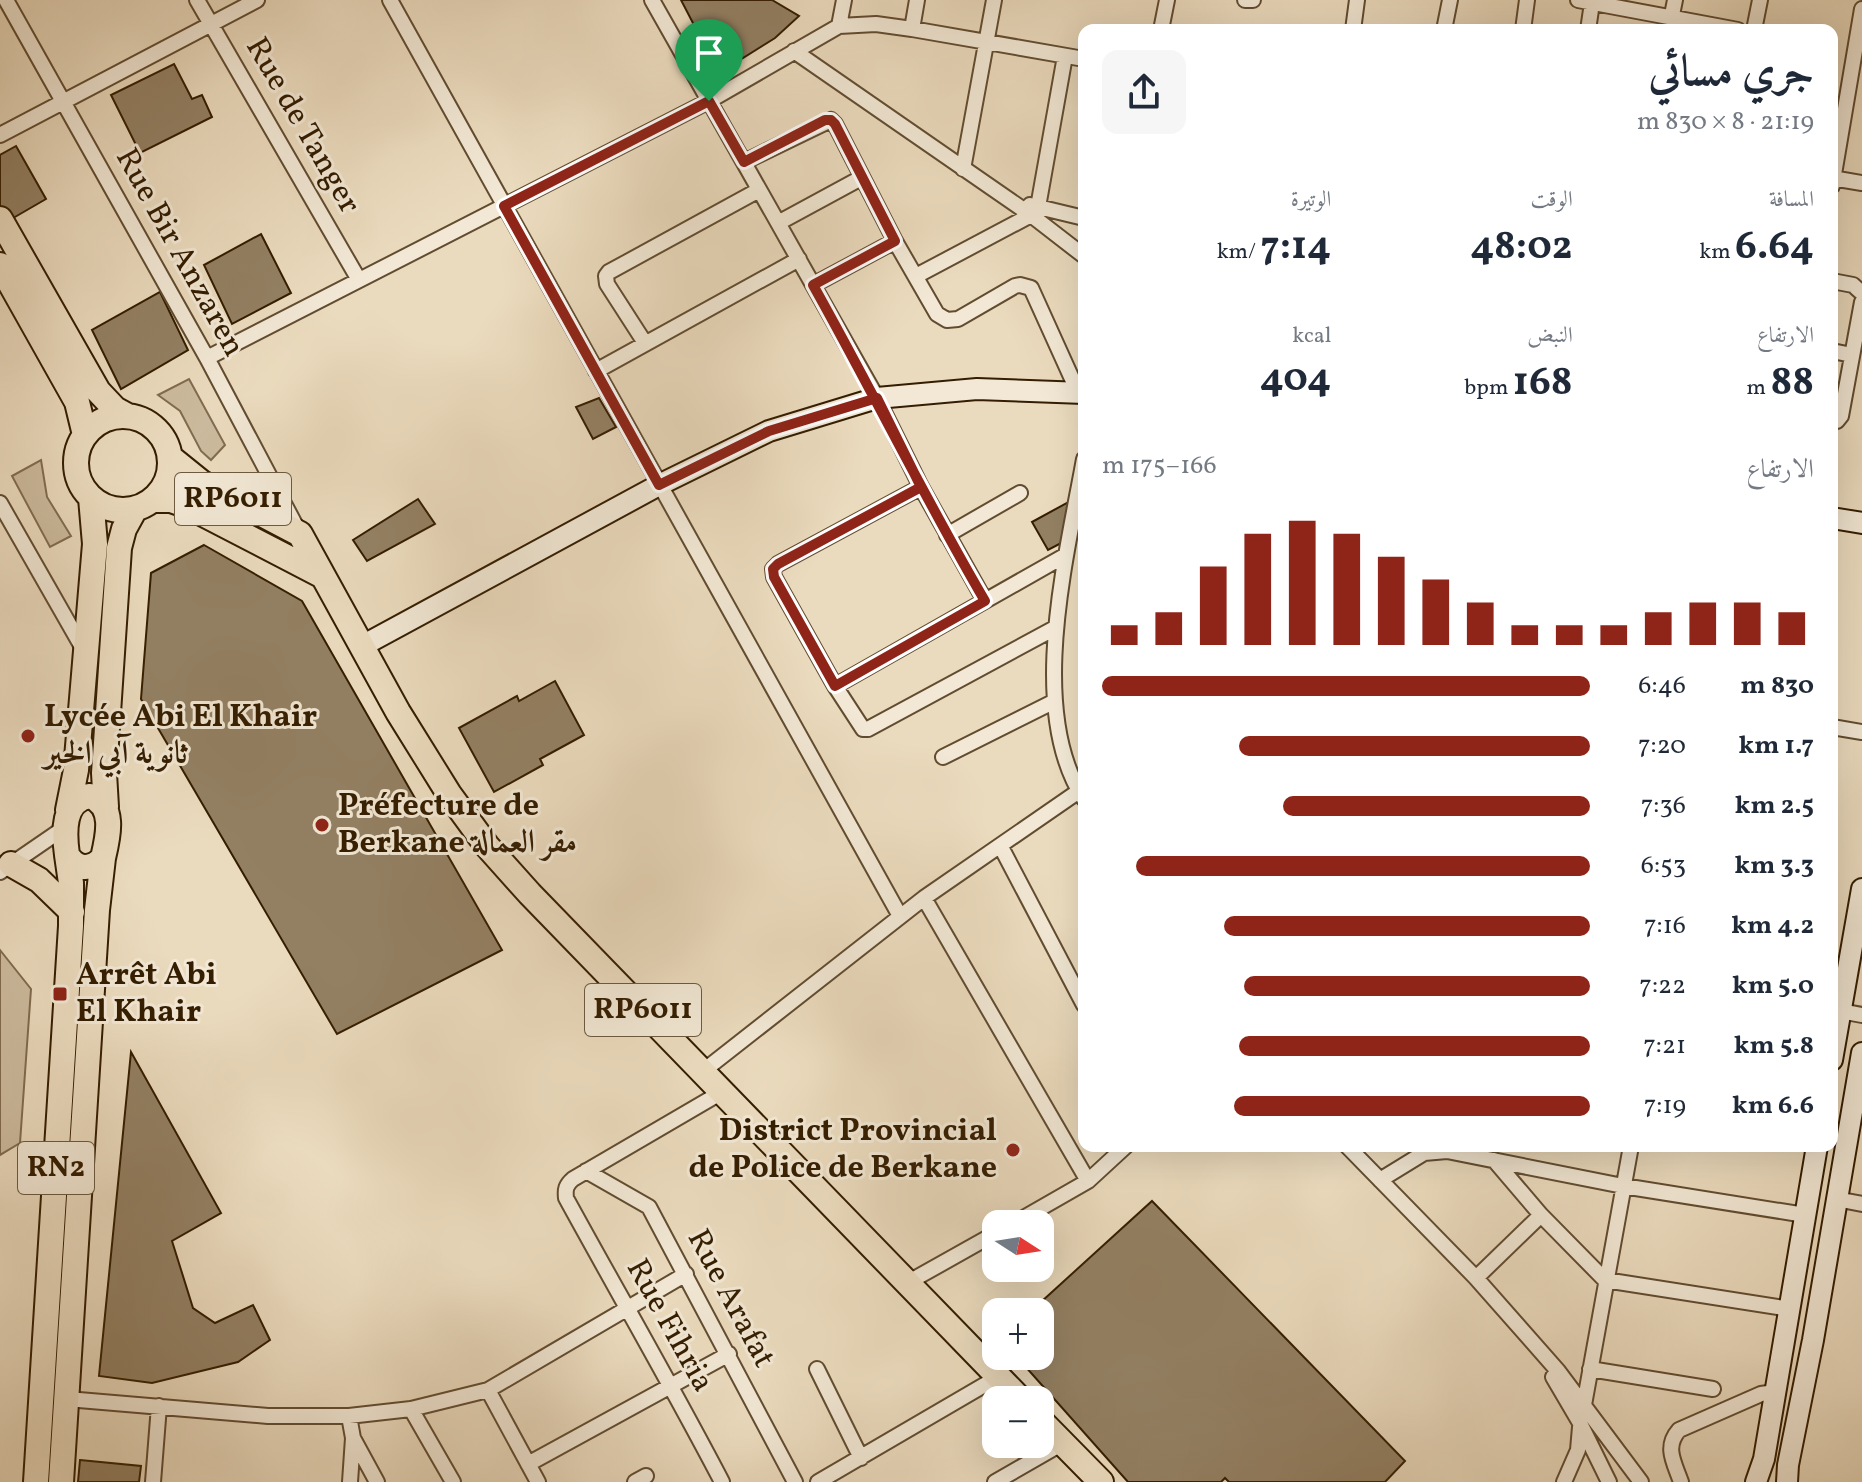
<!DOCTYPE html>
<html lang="ar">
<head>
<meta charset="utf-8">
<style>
  :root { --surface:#fff; --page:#f6f6f7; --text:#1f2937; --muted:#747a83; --accent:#8f2418 }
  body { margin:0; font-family:Vollkorn,Amiri,serif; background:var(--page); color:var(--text); direction:rtl; height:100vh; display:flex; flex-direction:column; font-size:30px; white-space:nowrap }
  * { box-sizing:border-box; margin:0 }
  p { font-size:26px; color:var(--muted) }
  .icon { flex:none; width:44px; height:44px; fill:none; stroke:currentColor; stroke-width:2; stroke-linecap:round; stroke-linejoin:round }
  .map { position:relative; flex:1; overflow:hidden; direction:ltr }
  .details { position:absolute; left:1078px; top:24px; width:760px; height:1128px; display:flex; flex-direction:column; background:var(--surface); border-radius:16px; box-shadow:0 8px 32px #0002; direction:rtl }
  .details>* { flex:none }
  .needle { width:52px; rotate:102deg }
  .buttons { position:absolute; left:982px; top:1210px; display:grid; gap:16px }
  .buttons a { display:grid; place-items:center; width:72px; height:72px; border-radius:16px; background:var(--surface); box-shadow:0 8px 32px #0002; font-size:40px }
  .pin { position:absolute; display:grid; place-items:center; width:68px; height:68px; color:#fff; margin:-82px -34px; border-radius:50% 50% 50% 0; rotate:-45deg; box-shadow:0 0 8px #0007 }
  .pin .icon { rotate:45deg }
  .round { display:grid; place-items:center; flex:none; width:84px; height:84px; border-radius:16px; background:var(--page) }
  .headline { display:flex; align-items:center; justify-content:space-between; height:136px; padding:0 24px }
  h1 { font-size:44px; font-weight:700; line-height:60px }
  .stats { display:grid; grid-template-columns:repeat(3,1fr); gap:12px; height:136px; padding:8px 24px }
  .stats div { display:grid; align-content:center }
  .stats b { font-size:40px; font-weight:700 }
  .stats small { font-size:22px; font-weight:400 }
  .stats p { font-size:22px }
  .chart { height:224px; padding:16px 24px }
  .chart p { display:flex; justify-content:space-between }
  .chart svg { width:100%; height:144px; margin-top:8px; stroke:var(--accent); stroke-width:6 }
  ul { padding:0 24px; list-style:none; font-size:26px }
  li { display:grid; grid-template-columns:128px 96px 1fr; align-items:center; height:60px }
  li i { height:20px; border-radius:10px; background:var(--accent) }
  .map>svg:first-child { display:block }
  .green { fill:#ccbb9e; stroke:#806c4f; stroke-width:2 }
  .building { fill:#938063; stroke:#341d00; stroke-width:2 }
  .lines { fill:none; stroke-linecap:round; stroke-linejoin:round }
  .street-casing { stroke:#624c30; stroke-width:18 }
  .secondary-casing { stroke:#341d00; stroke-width:24 }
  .highway-casing { stroke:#341d00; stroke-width:28 }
  .street { stroke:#f2e8d5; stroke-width:14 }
  .secondary { stroke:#f2e8d5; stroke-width:20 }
  .highway { stroke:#ebdbbe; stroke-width:24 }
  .route-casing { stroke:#fff; stroke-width:16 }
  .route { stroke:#8f2418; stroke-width:10 }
  .poi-dot { fill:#8f2418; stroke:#f2e8d5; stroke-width:3 }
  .labels { text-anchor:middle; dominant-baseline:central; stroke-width:6; stroke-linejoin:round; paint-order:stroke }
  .shield { fill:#f2e8d5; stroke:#6d5a40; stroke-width:2 }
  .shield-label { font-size:30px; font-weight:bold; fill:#341d00 }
  .street-label { font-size:32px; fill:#341d00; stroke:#f2e8d5 }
  .poi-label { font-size:32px; font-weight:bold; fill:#341d00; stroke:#f2e8d5; text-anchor:start }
</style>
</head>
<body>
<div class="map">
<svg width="1862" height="1482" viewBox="0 0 1862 1482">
  <rect width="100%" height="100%" fill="#ebdbbe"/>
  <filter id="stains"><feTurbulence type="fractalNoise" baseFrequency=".0025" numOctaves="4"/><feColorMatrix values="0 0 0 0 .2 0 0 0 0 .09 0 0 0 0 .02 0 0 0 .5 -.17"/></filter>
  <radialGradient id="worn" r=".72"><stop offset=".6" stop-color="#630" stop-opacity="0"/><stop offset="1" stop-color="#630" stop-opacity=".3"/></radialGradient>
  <path class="green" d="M189,379L225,445L211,460L201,451L180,411L158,395Z
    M41,460L47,497L71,536L50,547L12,476Z
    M0,950L31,989L20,1143L0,1155Z"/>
  <path class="building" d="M681,0H772L799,16L775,38L719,73Z
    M174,64L192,99L202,95L212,117L140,153L111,95Z
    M16,146L46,199L8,221L0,208V155Z
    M261,234L291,293L232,324L204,265Z
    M160,292L188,350L121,389L92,330Z
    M599,398L616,427L593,439L576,407Z
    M418,499L435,524L367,561L353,540Z
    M1074,499L1067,540L1048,550L1032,522Z
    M204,545L302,601L502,950L337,1034L141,699L151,573Z
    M555,681L584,735L540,759L543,765L494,792L459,728L517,696L519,701Z
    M131,1052L221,1213L172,1241L193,1308L215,1323L253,1305L270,1340L238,1362L152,1383L99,1376Z
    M1152,1201L1405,1461L1385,1482H1229L1225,1478L1221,1482H1128L1016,1356H1040V1312H1030Z
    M80,1460L141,1466L139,1482H78Z"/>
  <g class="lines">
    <defs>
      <path id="street" d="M6,0L207,358L298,530
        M197,0L359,280
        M390,0L900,916
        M652,0L877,398L921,487L985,601
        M1245,0H1253
        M1578,0L1738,30
        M839,26L844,0
        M912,29L917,0
        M1161,30L1167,0
        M1353,30L1357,0
        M1444,30L1450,0
        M1523,30L1527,0
        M1588,30L1592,3
        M1669,30L1675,0
        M1754,30L1760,0
        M794,51L1031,215L1084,256
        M0,135L257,0
        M744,162L831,120L835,124L895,241L937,314L947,320L958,319L1015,286L1020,285L1031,288L1078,392
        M963,169L994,0
        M1832,178L1862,183
        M1832,186L1862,9
        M1030,205L1084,218
        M1038,207L1065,56
        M778,223L861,178
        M916,276L1031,215
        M1832,281L1853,285L1862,293
        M813,285L895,241
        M645,343L607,284L606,276L609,272L759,190
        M1832,351L1852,355
        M207,358L709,101L839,26L876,24L912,29L1084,59
        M596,371L799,259
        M1832,421H1837L1841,416L1862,302
        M1084,459C1067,555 1026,711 1084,799
        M921,487L778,564L773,569L774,577L835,686L863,729H868L1055,628
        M0,503L85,652
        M947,535L1020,493
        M835,686L1066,555
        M1832,727L1862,732
        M943,757L1055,701
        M1001,847L1084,1005
        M0,872L67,826
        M924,898L1088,1181
        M1835,1010L1862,1015
        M702,1072L924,898L1079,791
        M722,1092L573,1179C566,1185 565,1189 566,1198C618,1293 672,1386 722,1482
        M1347,1146L1476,1278L1558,1371L1641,1482
        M1494,1160L1541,1215L1605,1280L1790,1309
        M586,1171L649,1207L795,1482
        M1380,1180L1424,1153L1447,1151L1623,1186L1805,1215
        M1836,1199L1862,1204
        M1013,1224L1088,1181L1126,1146
        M1476,1278L1541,1215
        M907,1283L996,1233
        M817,1369L861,1458
        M1590,1369L1713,1389
        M1553,1377L1580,1423L1609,1482
        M488,1390L538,1482
        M67,1399L268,1416H349L411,1409L488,1390L686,1274
        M1584,1405L1631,1146
        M411,1409L453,1482
        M349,1416L353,1438L377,1482
        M528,1464L729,1354
        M153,1482L159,1406
        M350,1482L353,1438
        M635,1482L646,1476
        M818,1482L998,1377
        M995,1482L1063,1443
        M1564,1482L1578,1450L1580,1427
        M1681,1482C1674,1462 1664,1447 1679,1430L1761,1394L1775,1392"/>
      <path id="secondary" d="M1832,518L1862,523
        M362,646L659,485L769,431L877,398L977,389L1084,393
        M1832,1060L1862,889
        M1756,1482L1764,1459L1817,1146
        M1787,1482L1788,1465L1813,1340L1862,1053"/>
      <path id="highway" d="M0,219L98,391L115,409L126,415
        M0,265L77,402L85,435
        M76 463a47 47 0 1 1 94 0a47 47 0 1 1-94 0Z
        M171,458L202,483L300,534L398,712L449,794L487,846L530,894L1021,1400
        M153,500H171L188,506L323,576
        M90,796C116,805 108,837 103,858C91,871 76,870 67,855C64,834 62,799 90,796Z
        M106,807L104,773L119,548L124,529L135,509
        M68,810L76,770L95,544L91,498
        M11,864L39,880L72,912
        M1040,1420L1101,1482
        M36,1482L71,926V883L67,855
        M61,1482L97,910L103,858"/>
    </defs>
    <use href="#street" class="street-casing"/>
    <use href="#secondary" class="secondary-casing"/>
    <use href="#highway" class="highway-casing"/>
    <use href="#street" class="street"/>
    <use href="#secondary" class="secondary"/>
    <use href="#highway" class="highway"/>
  </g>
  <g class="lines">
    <defs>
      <path id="route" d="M709,101L504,206L659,485L769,431L877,398L921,487L778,564L773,569L774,577L835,686L985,601C924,497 872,390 813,285L895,241L835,124L831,120H825L744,162L709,101"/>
    </defs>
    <use href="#route" class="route-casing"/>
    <use href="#route" class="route"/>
  </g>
  <g class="poi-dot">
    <circle cx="28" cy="736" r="8"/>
    <circle cx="322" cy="825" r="8"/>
    <rect x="52" y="986" width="16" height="16" rx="4"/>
    <circle cx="1013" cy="1150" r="8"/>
  </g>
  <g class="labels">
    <g class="shield">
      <rect x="175" y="473" width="116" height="52" rx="6"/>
      <rect x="585" y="984" width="116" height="52" rx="6"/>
      <rect x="18" y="1142" width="76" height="52" rx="6"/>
    </g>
    <g class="shield-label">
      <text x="233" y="499">RP6011</text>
      <text x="643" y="1010">RP6011</text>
      <text x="56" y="1168">RN2</text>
    </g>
    <g class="street-label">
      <text transform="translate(302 126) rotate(60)">Rue de Tanger</text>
      <text transform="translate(179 253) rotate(61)">Rue Bir Anzaren</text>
      <text transform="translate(730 1299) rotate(62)">Rue Arafat</text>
      <text transform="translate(669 1326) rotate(61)">Rue Fihria</text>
    </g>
    <g class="poi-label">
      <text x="44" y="718">Lycée Abi El Khair<tspan x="44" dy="37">ثانوية آبي الخير</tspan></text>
      <text x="338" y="807">Préfecture de<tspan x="338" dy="37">Berkane مقر العمالة</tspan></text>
      <text x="76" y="976">Arrêt Abi<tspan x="76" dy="37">El Khair</tspan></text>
      <text x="997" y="1132" text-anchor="end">District Provincial<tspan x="997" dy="37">de Police de Berkane</tspan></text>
    </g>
  </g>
  <rect width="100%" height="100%" filter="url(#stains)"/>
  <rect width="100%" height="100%" fill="url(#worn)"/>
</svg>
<div class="buttons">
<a><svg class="needle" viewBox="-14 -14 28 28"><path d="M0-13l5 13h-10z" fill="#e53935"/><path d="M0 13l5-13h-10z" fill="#747a83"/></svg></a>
<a>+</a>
<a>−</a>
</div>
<div class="pin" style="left:709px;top:101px;background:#1e9e55"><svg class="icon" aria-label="arrive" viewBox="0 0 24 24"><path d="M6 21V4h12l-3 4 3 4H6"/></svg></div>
<section class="details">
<div class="headline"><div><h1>جري مسائي</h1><p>21:19 · 8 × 830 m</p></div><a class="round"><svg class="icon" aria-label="share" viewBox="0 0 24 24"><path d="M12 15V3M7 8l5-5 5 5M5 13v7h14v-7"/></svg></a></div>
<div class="stats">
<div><p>المسافة</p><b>6.64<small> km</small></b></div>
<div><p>الوقت</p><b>48:02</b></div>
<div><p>الوتيرة</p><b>7:14<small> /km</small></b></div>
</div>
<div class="stats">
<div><p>الارتفاع</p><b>88<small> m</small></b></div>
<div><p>النبض</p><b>168<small> bpm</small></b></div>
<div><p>kcal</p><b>404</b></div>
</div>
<div class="chart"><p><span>الارتفاع</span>166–175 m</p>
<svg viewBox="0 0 160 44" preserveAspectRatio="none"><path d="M5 44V38M15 44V34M25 44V20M35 44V10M45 44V6M55 44V10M65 44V17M75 44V24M85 44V31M95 44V38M105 44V38M115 44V38M125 44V34M135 44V31M145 44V31M155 44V34"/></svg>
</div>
<ul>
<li><b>830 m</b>6:46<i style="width:100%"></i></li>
<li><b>1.7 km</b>7:20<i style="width:72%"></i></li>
<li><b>2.5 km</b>7:36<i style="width:63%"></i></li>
<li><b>3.3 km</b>6:53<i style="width:93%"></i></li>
<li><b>4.2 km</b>7:16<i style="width:75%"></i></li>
<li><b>5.0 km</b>7:22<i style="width:71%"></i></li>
<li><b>5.8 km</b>7:21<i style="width:72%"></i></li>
<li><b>6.6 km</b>7:19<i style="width:73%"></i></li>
</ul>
</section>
</div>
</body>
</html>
